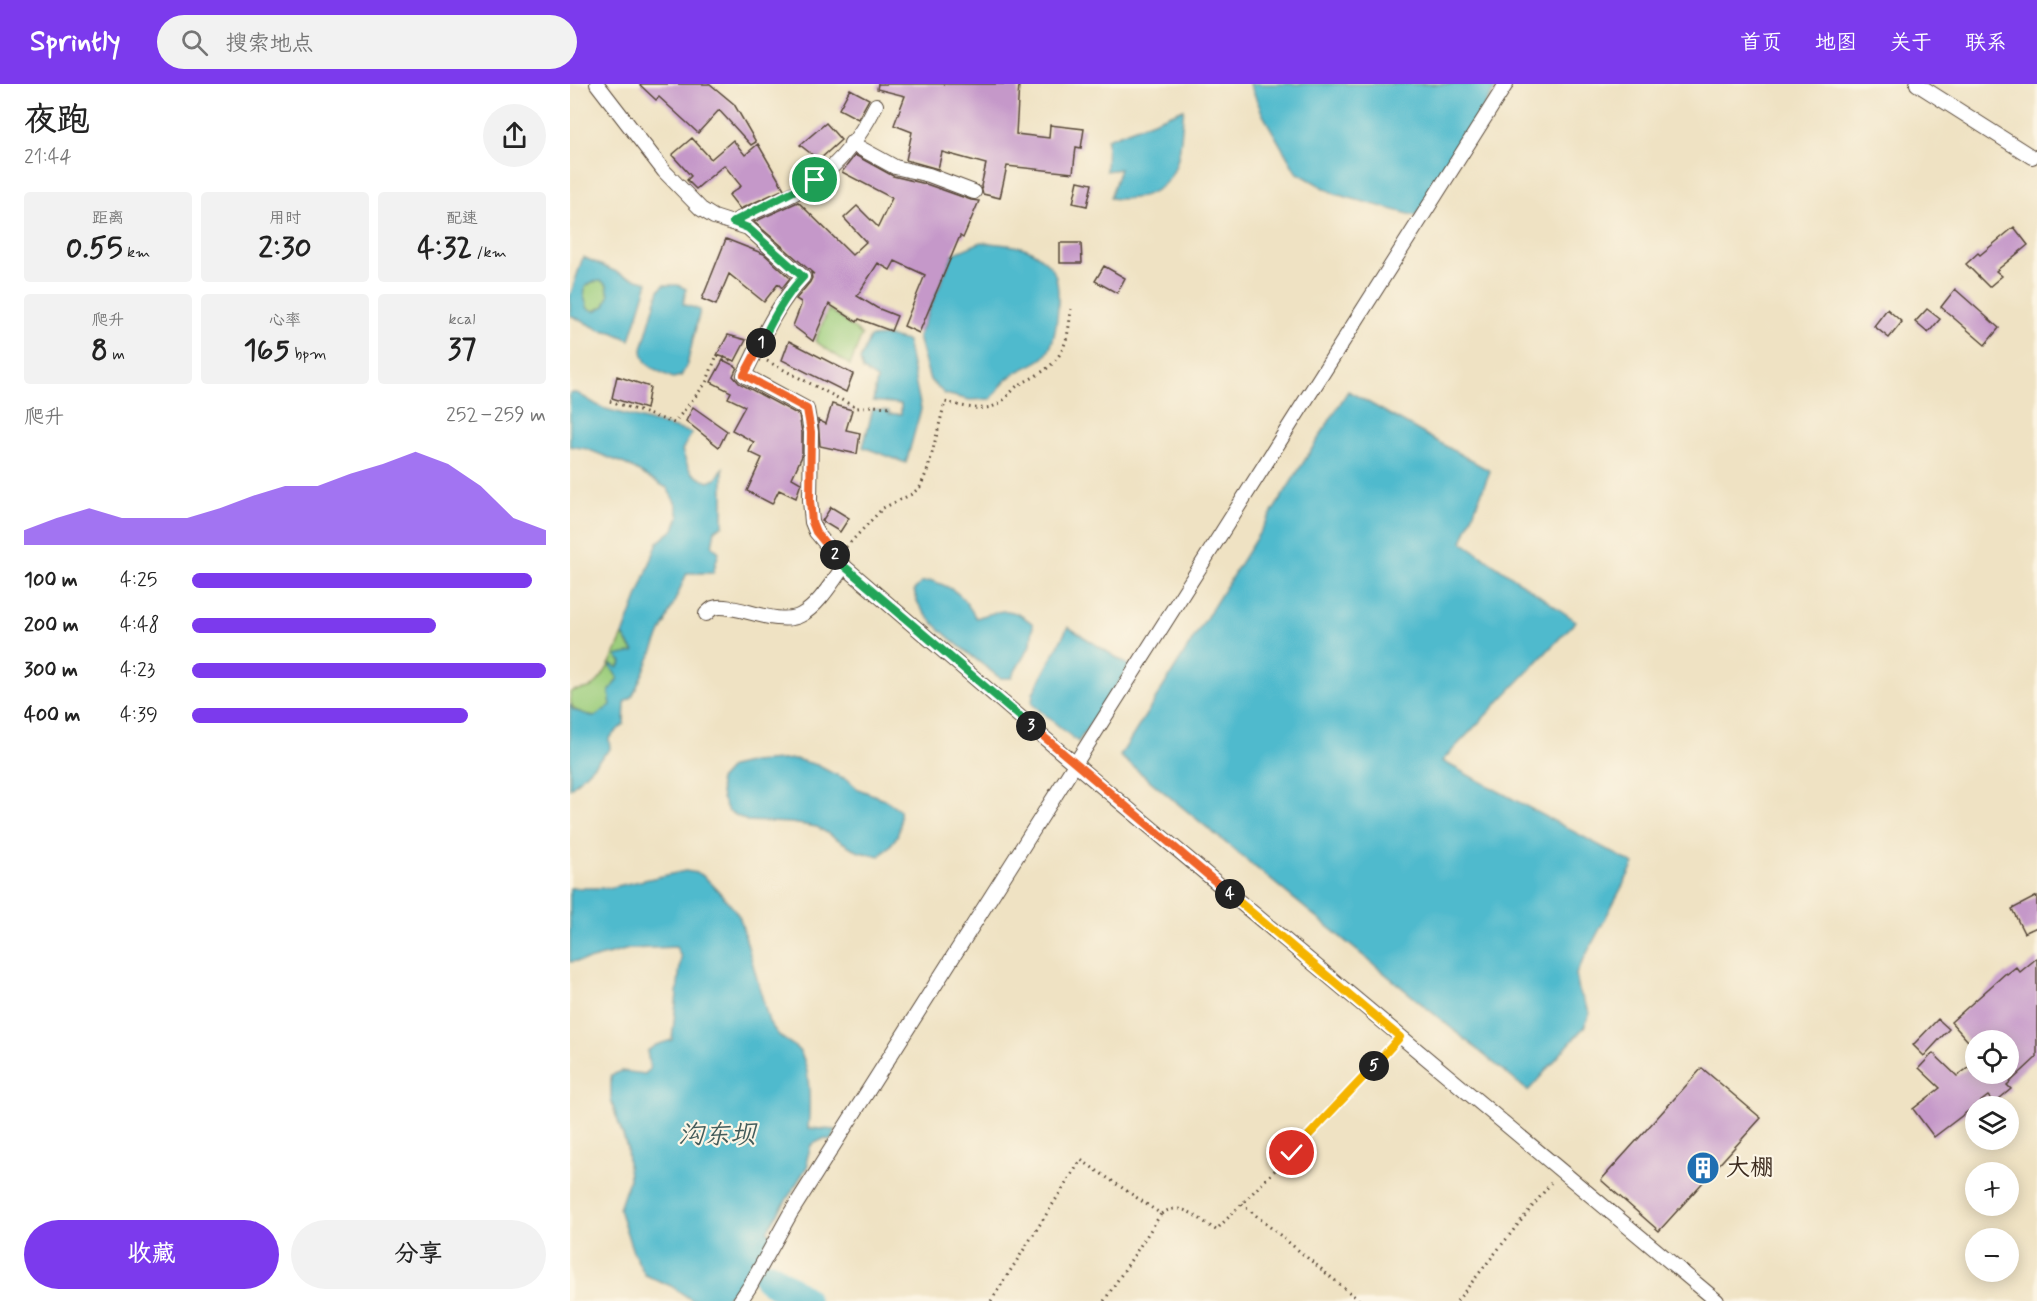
<!DOCTYPE html>
<html lang="zh">
<head>
<meta charset="utf-8">
<style>
  :root { --surface:#fff; --page:#f2f2f2; --text:#222; --muted:#767676; --accent:#7c3aed }
  body { margin:0; font-family:Mynerve,"LXGW WenKai TC",sans-serif; background:var(--page); color:var(--text); height:100vh; display:flex; flex-direction:column; font-size:22px; white-space:nowrap }
  * { box-sizing:border-box; margin:0 }
  p { font-size:20px; color:var(--muted) }
  .icon { flex:none; width:33px; height:33px; fill:none; stroke:currentColor; stroke-width:2; stroke-linecap:round; stroke-linejoin:round }
  .map { position:relative; flex:1; overflow:hidden }
  .details { display:flex; flex-direction:column; background:var(--surface); width:570px }
  .details>* { flex:none }
  .buttons { position:absolute; left:1395px; top:946px; display:grid; gap:12px }
  .buttons a { display:grid; place-items:center; width:54px; height:54px; border-radius:50%; background:var(--surface); box-shadow:0 3px 15px #0003; font-size:30px }
  .pin { position:absolute; display:grid; place-items:center; width:51px; height:51px; color:#fff; margin:-26px; border:3px solid #fff; border-radius:50%; box-shadow:0 2px 6px #0007 }
  .km { position:absolute; width:30px; height:30px; margin:-15px; border-radius:50%; background:#222; color:#fff; font-size:16px; line-height:30px; text-align:center }
  .round { display:grid; place-items:center; flex:none; width:63px; height:63px; border-radius:32px; background:var(--page) }
  .head { display:flex; align-items:center; justify-content:space-between; height:102px; padding:0 24px }
  h1 { font-size:33px; font-weight:700; line-height:45px }
  .figures { display:grid; grid-template-columns:repeat(3,1fr); gap:9px; height:102px; padding:6px 24px }
  .figures div { display:grid; align-content:center; border-radius:6px; background:var(--page); text-align:center }
  .figures b { font-size:30px; font-weight:700 }
  .figures small { font-size:16px; font-weight:400 }
  .figures p { font-size:16px }
  .chart { height:168px; padding:12px 24px }
  .chart p { display:flex; justify-content:space-between }
  .chart svg { width:100%; height:108px; margin-top:6px; fill:var(--accent); opacity:.7 }
  .button { display:flex; gap:12px; margin-top:auto; padding:12px 24px }
  .button a { flex:1; height:69px; border-radius:36px; background:var(--accent); color:#fff; font-size:24px; font-weight:700; line-height:69px; text-align:center }
  .button a+a { background:var(--page); color:var(--text) }
  ul { padding:0 24px; list-style:none; font-size:20px }
  li { display:grid; grid-template-columns:96px 72px 1fr; align-items:center; height:45px }
  li i { height:15px; border-radius:8px; background:var(--accent) }
  header { display:flex; align-items:center; gap:36px; box-sizing:border-box; height:84px; padding:0 30px; background:var(--accent); color:#fff }
  header strong { font-size:28px }
  nav { display:flex; gap:33px; margin-inline-start:auto; font-size:21px }
  .search { width:420px; height:54px; background:var(--page); display:flex; align-items:center; gap:15px; box-sizing:border-box; padding:0 21px; border-radius:33px; color:var(--muted); font-size:22px }
  main { display:flex; flex:1; min-height:0 }
  .map>svg:first-child { display:block }
  .green { fill:#9dce7d; stroke:#6c7c4e; stroke-width:1.5 }
  .water { fill:#50bacd; stroke:#467276; stroke-width:1.5; fill-rule:evenodd }
  .lines { fill:none; stroke-linecap:round; stroke-linejoin:round }
  .river { stroke:#50bacd; stroke-width:32 }
  .building { fill:#c598c9 }
  .minor-casing { stroke:#564637; stroke-width:16 }
  .path { stroke:#564637; stroke-width:3; stroke-dasharray:1.5 4.5; stroke-linecap:butt }
  .minor { stroke:#fff; stroke-width:14 }
  .split-1-casing { stroke:#fff; stroke-width:12 }
  .split-2-casing { stroke:#fff; stroke-width:12 }
  .split-3-casing { stroke:#fff; stroke-width:12 }
  .split-4-casing { stroke:#fff; stroke-width:12 }
  .split-5-casing { stroke:#fff; stroke-width:12 }
  .split-6-casing { stroke:#fff; stroke-width:12 }
  .split-1 { stroke:#22a559; stroke-width:8 }
  .split-2 { stroke:#f0652b; stroke-width:8 }
  .split-3 { stroke:#22a559; stroke-width:8 }
  .split-4 { stroke:#f0652b; stroke-width:8 }
  .split-5 { stroke:#f5b400; stroke-width:8 }
  .split-6 { stroke:#f5b400; stroke-width:8 }
  .labels { text-anchor:middle; dominant-baseline:central; stroke-width:4.5; stroke-linejoin:round; paint-order:stroke }
  .poi-label { font-size:24px; fill:#3b2a1e; stroke:#fcf5e5; text-anchor:start }
  .water-label { font-size:26px; font-style:italic; fill:#425c5b; stroke:#fcf5e5 }
</style>
</head>
<body>
<header>
<strong>Sprintly</strong>
<div class="search"><svg class="icon" aria-label="search" viewBox="0 0 24 24"><circle cx="10" cy="10" r="6"/><path d="M15 15l6 6"/></svg>搜索地点</div>
<nav><a>首页</a><a>地图</a><a>关于</a><a>联系</a></nav>
</header>
<main>
<section class="details">
<div class="head"><div><h1>夜跑</h1><p>21:44</p></div><a class="round"><svg class="icon" aria-label="share" viewBox="0 0 24 24"><path d="M12 15V3M7 8l5-5 5 5M5 13v7h14v-7"/></svg></a></div>
<div class="figures">
<div><p>距离</p><b>0.55<small> km</small></b></div>
<div><p>用时</p><b>2:30</b></div>
<div><p>配速</p><b>4:32<small> /km</small></b></div>
</div>
<div class="figures">
<div><p>爬升</p><b>8<small> m</small></b></div>
<div><p>心率</p><b>165<small> bpm</small></b></div>
<div><p>kcal</p><b>37</b></div>
</div>
<div class="chart"><p><span>爬升</span>252–259 m</p>
<svg viewBox="0 0 160 44" preserveAspectRatio="none"><path d="M0 44V38L10 33L20 29L30 33L40 33L50 33L60 29L70 24L80 20L90 20L100 15L110 11L120 6L130 11L140 20L150 33L160 38V44z"/></svg>
</div>
<ul>
<li><b>100 m</b>4:25<i style="width:96%"></i></li>
<li><b>200 m</b>4:48<i style="width:69%"></i></li>
<li><b>300 m</b>4:23<i style="width:100%"></i></li>
<li><b>400 m</b>4:39<i style="width:78%"></i></li>
</ul>
<div class="button"><a>收藏</a><a>分享</a></div>
</section>
<div class="map">
<svg width="1467" height="1217" viewBox="0 0 1467 1217">
  <rect width="100%" height="100%" fill="#fcf5e5"/>
  <filter id="ink" filterUnits="userSpaceOnUse"><feTurbulence type="fractalNoise" baseFrequency=".0167" numOctaves="2"/><feDisplacementMap in="SourceGraphic" scale="12" xChannelSelector="R" yChannelSelector="G"/><feConvolveMatrix kernelMatrix="1 2 1 2 8 2 1 2 1" color-interpolation-filters="sRGB"/></filter>
  <filter id="wash" filterUnits="userSpaceOnUse"><feTurbulence type="fractalNoise" baseFrequency=".008" numOctaves="4" result="noise"/><feDisplacementMap in="SourceGraphic" scale="24" xChannelSelector="R" yChannelSelector="G"/><feGaussianBlur stdDeviation="1.35" result="paint"/><feColorMatrix in="noise" values="0 0 0 0 0 0 0 0 0 0 0 0 0 0 0 0 0 1.4 0 .05"/><feComposite in="paint" operator="in"/></filter>
  <g filter="url(#wash)">
    <rect width="100%" height="100%" fill="#efe2c3"/>
    <path class="green" d="M31,196L37,201L39,212L35,222L25,227L17,225L14,213L15,203L22,198Z
      M259,225L292,251L280,281L245,257Z
      M53,551L64,569L47,573L52,578L48,584L42,581L41,583L48,594L42,621L24,633C7,627 0,629 0,608C6,605 13,606 19,604C33,600 47,564 53,551Z"/>
    <path class="water" d="M680,0H928L846,132L765,110L726,88L693,31Z
      M614,25C611,45 612,72 602,90C590,112 562,117 540,114L550,85L536,87L537,55Z
      M411,158C424,160 450,160 461,167C468,171 480,180 484,188C492,206 488,259 474,273C465,281 452,284 442,291C434,296 427,308 421,315L400,316L375,310L360,296L348,253L383,170Z
      M13,173L53,191L78,198L60,256L42,248L30,246L0,231V212ZM31,197L37,201L39,212L35,222L25,227L18,225L14,213L15,203L22,198Z
      M94,201H108L116,205L113,220L130,226L117,281L111,292L103,294C89,287 72,283 72,265L89,206Z
      M317,252L337,257L351,325L336,379L293,363L303,325L319,327V330H331V320L303,317L307,295L293,286L290,276L300,253Z
      M778,307L920,387L892,458L1006,537L872,677L1064,780L1006,890L1009,907L1020,929L1014,943L958,1007L550,672Z
      M0,309H7L32,324L122,349L112,366C118,386 120,391 139,398L146,395L153,384V441L145,446L142,462L149,468L143,489H117L66,605L61,614L55,617L54,640L39,654L40,665L0,705V620L3,626L24,633L41,621L39,608L48,594L41,583V580L48,584L52,578L46,572L64,568L53,551L88,458L104,445L109,433L106,420L97,404L57,381L17,365L0,362Z
      M362,497C386,504 394,513 406,534C432,526 440,521 463,540L461,560L441,594H430C408,576 360,543 348,519C346,515 345,510 344,506L352,498Z
      M498,543L560,582L508,658L462,620L463,609Z
      M225,675L247,681L262,689L278,696L288,705L314,715L330,726C332,750 327,755 310,772L289,768L247,743L221,739L177,737L158,727L152,714L149,696L161,683L182,678Z
      M115,787C121,788 125,788 130,790C139,795 165,825 170,834L199,938C203,943 206,949 211,953C217,958 225,961 230,968C241,984 240,1025 238,1044L266,1046L262,1056L253,1055L241,1061L237,1075L238,1081L197,1147L205,1153L187,1184L200,1191L199,1193L183,1184L154,1217L122,1216L101,1202L75,1191L63,1168L49,1125L59,1096L57,1063L41,1017V991L51,987L75,990L80,984L77,967L86,961L102,956L111,873L106,863L59,865L18,876L0,878V804H38Z"/>
    <g class="lines">
      <path class="river" d="M199,1193L233,1217"/>
    </g>
    <g id="blocks">
      <path class="building" d="M69,0H140L164,20L186,58L181,61L149,26L128,49L89,13L86,16Z
        M308,0H449L446,50L479,54L480,41L514,45L511,64L506,63L503,89L437,82L430,114L413,110L411,102L416,80L372,68L368,85L336,76L342,48L324,41L335,12L307,5Z
        M280,5L299,15L288,35L269,25Z
        M256,39L271,56L249,76L230,61Z
        M122,54L141,75L163,56L175,71L188,60L214,105L170,125L159,111L171,102L154,81L126,105L117,96L121,92L102,71Z
        M285,71L323,92L356,100L401,116L409,117L393,154L390,152L349,249L334,242L355,191L325,177L320,186L308,179L287,212L307,224L327,232L321,247L289,235L287,238L259,220L243,257L223,242L231,221V218L226,215L240,198L242,194L241,189L244,190L184,138L228,118L282,171L296,158L274,134L287,122L308,143L322,114L272,88Z
        M508,97L522,100L517,122L503,119Z
        M1444,143L1458,161L1426,187L1432,192L1419,203L1396,180L1408,169L1410,171Z
        M156,155L194,170L220,194L212,204L208,200L194,218L159,190L146,221L132,215Z
        M490,159H511L512,179H490Z
        M534,182L555,194L547,209L525,197Z
        M1385,205L1429,244L1415,261L1371,223Z
        M1317,225L1332,238L1319,254L1304,242Z
        M1357,225L1370,235L1358,249L1345,238Z
        M158,251L176,256L165,277L147,271Z
        M219,257L283,290L276,308L212,276Z
        M153,276L167,283L163,292L169,299L229,331L232,349V372L222,394L231,399L226,414L209,406L202,420L177,407L192,374L179,368L184,358L162,346L175,322L158,314L161,308L141,298Z
        M47,292L80,303L76,325L42,314Z
        M262,320L282,326L276,346L290,349L287,370L250,362L248,336L256,340Z
        M123,323L157,347L149,363L116,337Z
        M261,423L279,434L270,448L252,437Z
        M1467,812V843L1454,849L1442,825Z
        M1467,874V973L1437,1001L1441,1005L1424,1019L1418,1012L1364,1053L1343,1025L1370,1004L1349,984L1363,969L1387,992L1406,978V990H1438V957H1398L1381,938L1436,889L1437,890L1446,883L1450,888Z
        M1368,935L1379,945L1354,972L1343,961Z
        M1132,984L1191,1034L1089,1147L1031,1096Z"/>
    </g>
  </g>
  <g filter="url(#ink)">
    <use href="#blocks" fill-opacity="0" stroke="#564637" stroke-width="1.5"/>
    <g class="lines">
      <defs>
        <path id="minor" d="M27,0L94,87L131,125L144,133L178,144L233,193C206,221 191,257 174,291L237,325L241,348L240,416L242,438L246,448L274,482L506,681L1147,1217
          M1347,0L1462,73
          M281,59L325,83L359,91L404,108
          M163,138C190,124 221,114 246,96C272,78 292,49 306,21
          M136,530C138,528 140,526 143,524C162,517 207,544 231,531C249,521 262,498 274,482
          M170,1217L180,1202L220,1130L936,0"/>
      </defs>
      <use href="#minor" class="minor-casing"/>
      <path class="path" d="M197,277L287,324L301,322L322,323
        M40,317L104,339L136,299L147,271L163,277
        M276,463L313,424L342,410L350,403L358,385L375,318C389,321 406,327 421,323C432,320 438,311 446,303C452,298 460,296 467,291C495,275 498,255 501,225
        M672,1120L790,1217
        M421,1217L511,1076L591,1130C612,1116 627,1134 646,1146L722,1069L821,964
        M534,1217L591,1130
        M887,1217L981,1099"/>
      <use href="#minor" class="minor"/>
    </g>
  </g>
  <g class="lines" filter="url(#ink)">
    <defs>
      <path id="split-1" d="M191,259C203,235 214,213 233,193L178,144L163,138L245,96"/>
      <path id="split-2" d="M191,259L174,291L237,325L241,348L240,416L242,438L246,448L265,471"/>
      <path id="split-3" d="M265,471L274,482L461,642"/>
      <path id="split-4" d="M461,642L660,810"/>
      <path id="split-5" d="M660,810L830,953L804,982"/>
      <path id="split-6" d="M722,1069L804,982"/>
    </defs>
    <use href="#split-1" class="split-1-casing"/>
    <use href="#split-2" class="split-2-casing"/>
    <use href="#split-3" class="split-3-casing"/>
    <use href="#split-4" class="split-4-casing"/>
    <use href="#split-5" class="split-5-casing"/>
    <use href="#split-6" class="split-6-casing"/>
    <use href="#split-1" class="split-1"/>
    <use href="#split-2" class="split-2"/>
    <use href="#split-3" class="split-3"/>
    <use href="#split-4" class="split-4"/>
    <use href="#split-5" class="split-5"/>
    <use href="#split-6" class="split-6"/>
  </g>
  <defs>
    <symbol id="building-disc" viewBox="-11 -11 22 22"><circle r="9.5" fill="#1f6fb2" stroke="#fcf5e5"/><path d="M-4-6H4V6H1V3H-1V6H-4ZM-2.5-4.3h1.7v1.8h-1.7ZM.8-4.3h1.7v1.8H.8ZM-2.5-1h1.7V.8h-1.7ZM.8-1h1.7V.8H.8Z" fill="#fff"/></symbol>
  </defs>
  <g fill-rule="evenodd">
    <use href="#building-disc" x="1114" y="1065" width="38" height="38"/>
  </g>
  <g class="labels">
    <g class="poi-label">
      <text x="1156" y="1084">大棚</text>
    </g>
    <g class="water-label">
      <text x="147" y="1052">沟东坝</text>
    </g>
  </g>
</svg>
<div class="buttons">
<a><svg class="icon" aria-label="locate" viewBox="0 0 24 24"><circle cx="12" cy="12" r="6"/><path d="M12 2v4M12 18v4M2 12h4M18 12h4"/></svg></a>
<a><svg class="icon" aria-label="layers" viewBox="0 0 24 24"><path d="M12 4l9 5-9 5-9-5zM3 14l9 5 9-5"/></svg></a>
<a>+</a>
<a>−</a>
</div>
<div class="pin" style="left:245px;top:96px;background:#1e9e55"><svg class="icon" aria-label="arrive" viewBox="0 0 24 24"><path d="M6 21V4h12l-3 4 3 4H6"/></svg></div>
<div class="pin" style="left:722px;top:1069px;background:#d93025"><svg class="icon" aria-label="check" viewBox="0 0 24 24"><path d="M5 12l5 5 9-10"/></svg></div>
<b class="km" style="left:191px;top:259px">1</b>
<b class="km" style="left:265px;top:471px">2</b>
<b class="km" style="left:461px;top:642px">3</b>
<b class="km" style="left:660px;top:810px">4</b>
<b class="km" style="left:804px;top:982px">5</b>
</div>
</main>
</body>
</html>
